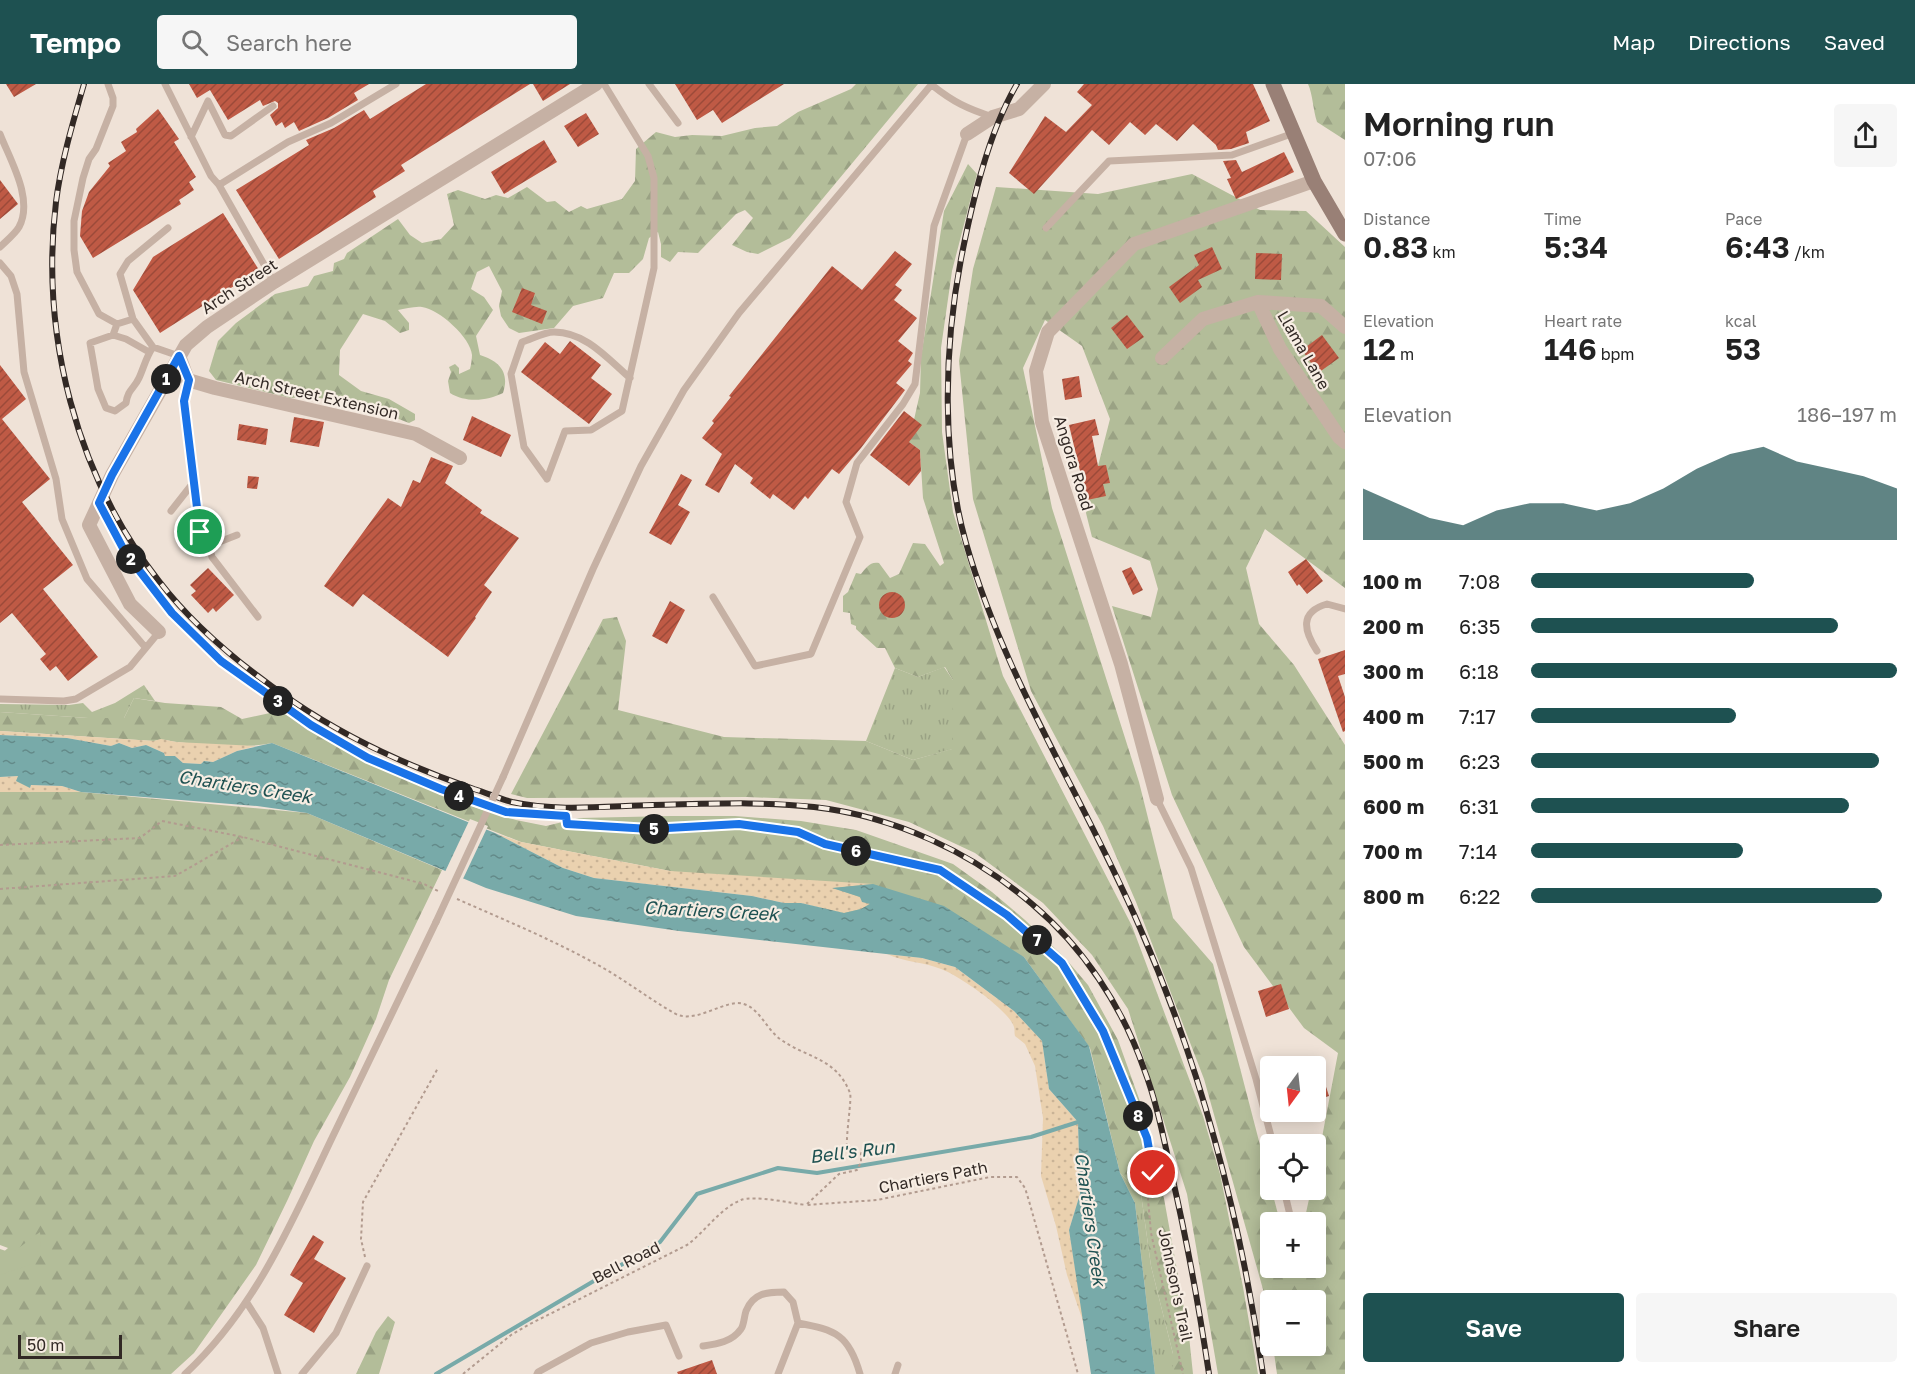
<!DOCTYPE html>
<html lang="en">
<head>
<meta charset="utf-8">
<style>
  :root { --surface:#fff; --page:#f6f6f6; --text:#222; --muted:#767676; --accent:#1e5151 }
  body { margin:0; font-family:"Golos Text",sans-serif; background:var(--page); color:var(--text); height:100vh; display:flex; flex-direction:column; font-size:22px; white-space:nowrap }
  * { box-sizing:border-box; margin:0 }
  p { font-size:20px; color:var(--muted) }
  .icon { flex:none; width:33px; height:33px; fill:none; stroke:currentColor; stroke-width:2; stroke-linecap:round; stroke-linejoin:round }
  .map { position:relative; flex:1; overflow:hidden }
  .side { display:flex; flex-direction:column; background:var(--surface); width:570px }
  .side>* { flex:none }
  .needle { width:39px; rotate:195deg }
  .controls { position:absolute; left:1260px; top:972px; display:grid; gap:12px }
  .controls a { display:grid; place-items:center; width:66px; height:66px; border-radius:6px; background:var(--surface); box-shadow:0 3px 15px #0003; font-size:30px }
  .scale { position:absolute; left:18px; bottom:15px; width:104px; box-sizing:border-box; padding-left:6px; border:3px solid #322925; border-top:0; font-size:16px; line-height:21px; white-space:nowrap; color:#322925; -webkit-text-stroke:4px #f7ede3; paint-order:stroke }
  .pin { position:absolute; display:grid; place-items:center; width:51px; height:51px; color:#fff; margin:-26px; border:3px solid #fff; border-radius:50%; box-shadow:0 2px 6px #0007 }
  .km { position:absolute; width:30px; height:30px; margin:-15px; border-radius:50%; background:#222; color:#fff; font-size:16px; line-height:30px; text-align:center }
  .round { display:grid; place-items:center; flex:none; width:63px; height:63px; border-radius:6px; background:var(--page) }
  .summary { display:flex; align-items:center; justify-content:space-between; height:102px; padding:0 18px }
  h1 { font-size:33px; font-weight:600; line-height:45px }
  .figures { display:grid; grid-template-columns:repeat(3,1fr); gap:9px; height:102px; padding:6px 18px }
  .figures div { display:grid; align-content:center }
  .figures b { font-size:30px; font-weight:600 }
  .figures small { font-size:16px; font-weight:400 }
  .figures p { font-size:16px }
  .chart { height:168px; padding:12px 18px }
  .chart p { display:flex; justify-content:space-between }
  .chart svg { width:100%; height:108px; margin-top:6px; fill:var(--accent); opacity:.7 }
  .primary-button { display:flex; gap:12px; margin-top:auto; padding:12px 18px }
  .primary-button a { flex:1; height:69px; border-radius:6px; background:var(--accent); color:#fff; font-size:24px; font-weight:600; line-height:69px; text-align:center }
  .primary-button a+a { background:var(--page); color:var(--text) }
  ul { padding:0 18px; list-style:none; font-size:20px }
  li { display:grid; grid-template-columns:96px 72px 1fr; align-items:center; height:45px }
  li i { height:15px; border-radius:8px; background:var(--accent) }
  header { display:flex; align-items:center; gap:36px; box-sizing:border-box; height:84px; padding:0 30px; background:var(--accent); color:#fff }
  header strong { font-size:28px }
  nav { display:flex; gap:33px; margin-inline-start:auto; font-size:21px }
  .search { width:420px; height:54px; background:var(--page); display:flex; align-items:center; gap:15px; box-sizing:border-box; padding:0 21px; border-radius:6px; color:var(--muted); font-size:22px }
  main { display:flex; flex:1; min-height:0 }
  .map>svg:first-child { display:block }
  .grass { fill:url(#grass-tufts) }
  .forest { fill:url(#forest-firs); fill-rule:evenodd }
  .sand { fill:url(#sand-dots) }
  .pitch { fill:#b3bd99 }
  .water { fill:url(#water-ripples) }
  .pier { fill:#efe2d7 }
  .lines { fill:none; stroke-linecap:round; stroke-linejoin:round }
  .stream { stroke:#78aaa9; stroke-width:4 }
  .building { fill:url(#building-hatch) }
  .path { stroke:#b29b8f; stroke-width:2; stroke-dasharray:3 3; stroke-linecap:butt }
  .lane { stroke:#c6b1a4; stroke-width:7 }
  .street { stroke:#c6b1a4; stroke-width:14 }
  .secondary { stroke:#998076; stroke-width:15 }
  .rail-casing { stroke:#322925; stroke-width:6 }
  .rail { stroke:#f7ede3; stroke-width:4; stroke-dasharray:11; stroke-linecap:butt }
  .lane-bridge { stroke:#c6b1a4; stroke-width:7 }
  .route-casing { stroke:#fff; stroke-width:12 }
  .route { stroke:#1a73e8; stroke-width:8 }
  .labels { text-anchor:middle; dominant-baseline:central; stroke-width:4.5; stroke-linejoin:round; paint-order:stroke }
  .street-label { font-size:16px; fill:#322925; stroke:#f7ede3 }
  .water-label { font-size:18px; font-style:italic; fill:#1e5151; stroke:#f7ede3 }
</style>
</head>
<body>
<header>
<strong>Tempo</strong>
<div class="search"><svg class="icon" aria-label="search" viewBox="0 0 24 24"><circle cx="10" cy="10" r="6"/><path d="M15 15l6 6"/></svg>Search here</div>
<nav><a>Map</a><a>Directions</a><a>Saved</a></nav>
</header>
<main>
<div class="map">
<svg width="1345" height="1290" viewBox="0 0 1345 1290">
  <defs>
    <pattern id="grass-tufts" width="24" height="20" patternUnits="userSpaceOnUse" patternTransform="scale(1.5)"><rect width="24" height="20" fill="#b3bd99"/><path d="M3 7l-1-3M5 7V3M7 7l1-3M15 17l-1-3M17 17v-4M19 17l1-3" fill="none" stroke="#9aa284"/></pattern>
    <pattern id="forest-firs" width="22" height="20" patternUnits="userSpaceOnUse" patternTransform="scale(1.5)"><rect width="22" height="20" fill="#b3bd99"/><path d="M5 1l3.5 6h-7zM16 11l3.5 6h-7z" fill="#9aa284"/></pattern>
    <pattern id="sand-dots" width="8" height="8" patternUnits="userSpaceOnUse" patternTransform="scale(1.5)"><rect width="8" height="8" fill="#ead1af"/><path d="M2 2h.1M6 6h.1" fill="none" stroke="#c9b396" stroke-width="1.8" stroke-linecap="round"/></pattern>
    <pattern id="water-ripples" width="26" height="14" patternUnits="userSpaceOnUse" patternTransform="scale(1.5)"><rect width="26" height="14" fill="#78aaa9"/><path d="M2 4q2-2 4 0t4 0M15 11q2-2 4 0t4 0" fill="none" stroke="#638a89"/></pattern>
    <pattern id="building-hatch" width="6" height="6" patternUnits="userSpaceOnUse" patternTransform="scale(1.5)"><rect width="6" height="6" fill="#bf5a45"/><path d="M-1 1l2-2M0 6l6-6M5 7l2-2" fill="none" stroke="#9c4a39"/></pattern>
  </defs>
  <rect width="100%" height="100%" fill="#efe2d7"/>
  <path class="grass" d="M944,583L953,596V665L913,676L866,657L895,584L918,593Z
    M144,601L155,617L134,614L124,634H88L0,628V620L69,621L83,619L92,628L115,619Z
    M1120,1089L1141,1110L1151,1182L1173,1270V1290H1155L1135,1119Z"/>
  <path class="forest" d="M856,0H918L790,154L758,170L747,168L732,161L753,134L745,126L736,130L698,169L678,168L670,178L661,173V160L658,148L649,154L643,175L629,189H614L603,214L573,222L554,244L519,249L509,244L501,232L499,222L502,207L489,182L477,188L471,205L484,213L493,226L476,252L480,271C499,277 510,288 503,309C487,317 466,319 450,309L448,297L451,288L449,283L455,280L459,284V290L470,285C471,281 472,275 472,271C471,254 439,225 422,223C415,222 405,225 398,226L409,239V246L400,249L385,237L363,230L340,266L339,291L361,307L389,315L415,330V336L409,339L391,332L363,318L306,313L290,314L216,296L209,287L218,257L236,239L275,210L308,202L314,192L333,187L334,179L344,175L347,169L398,135L410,151L422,159L441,155L454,141L447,110L458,106L485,115L496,111L508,114L527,103L547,118L555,117L569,128L581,122L587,125L622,115L635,97L636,65L656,48L675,53L692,51L722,52L755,44L777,42L798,28L851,5Z
    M1308,0H1345V56L1317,38C1313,26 1313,11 1308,0Z
    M968,80L977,90L952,187L941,264L942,348L953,428L1003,592L1132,842L1203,1032L1220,1090L1243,1203L1258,1290H1218L1187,1110L1128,925L1092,871L1043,819L975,769L909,738L826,716L747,713L527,714L511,710L603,535L617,533L626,557L618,626L724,653L866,657L913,676L952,665L953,596L945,583L918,593L895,584L885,564H877L856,545V542L851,540L850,529L843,528V512L848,508L856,489L861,490C866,484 870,477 879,479L890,494L899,490L913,459L925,460L940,482L944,479L923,414L920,366L909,358L920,309L921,273L944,127Z
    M1192,90L1260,126L1306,127L1345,163V504L1265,445L1246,484L1259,540L1294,581L1345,661V1290H1277L1273,1262H1316V1216H1270V1245L1266,1216L1204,995L1136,818L1103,742L1031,607L973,415L959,277L973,185L996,103L1098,110ZM1045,236L1082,262L1110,335L1086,429L1092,453L1150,477L1158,505L1151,533L1112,522L1172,711L1244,863L1304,944L1338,969L1316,1085V1106H1311L1304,1138H1316V1184H1294L1292,1190L1290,1184H1270V1138H1280L1213,880L1173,834L1139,698L1052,424L1023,284Z
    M134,614L165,619L221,623L242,635L270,629H283L371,680L468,721L516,736L546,742L579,734L671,732H735L801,737L856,746L953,780L992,808L1025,836L1065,874L1088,901L1118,956L1147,1037L1161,1098L1189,1252L1193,1290H1173V1270L1151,1182L1141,1110L1120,1089L1090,964L1024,873L670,787L521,758L272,659C246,665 205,661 177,658C169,657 163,654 154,657L0,647V628L88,634H124Z
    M0,708H81L307,729L442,786L389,896L376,935L350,993L314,1057L288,1115L256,1181L194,1269L171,1290H0V1171L8,1164L0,1161Z
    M388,1232L395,1238L379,1290H356L376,1248Z"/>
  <path class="sand" d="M0,647L154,657L161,655L176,658L256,662L237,667L213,678L204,677L201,680L183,679L175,672H165L164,669L146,661L132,664L119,659L111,662L67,654L0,651Z
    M18,692L30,704L31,701L62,702L81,708H0V693Z
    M495,749L521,758L670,787L873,800L834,804L860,813L871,819L861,825L844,829L801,819H784L752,812L594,794L563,784Z
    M887,870L922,874L955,883L1014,927L1042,957L1049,1005L1078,1038L1080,1110L1069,1146L1084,1240L1067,1191L1056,1142L1041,1092L1043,1034L1035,982L1025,960L1015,952C1014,949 1015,946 1014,943C1009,926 958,891 941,885C924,878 904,878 887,870Z"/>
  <path class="pitch" d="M40,1148L41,1162L29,1181L0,1191V1165L12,1169Z"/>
  <path class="water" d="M0,651L67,654L111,662L119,659L132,664L146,661L164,669L165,672H175L183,679L201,680L204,677L213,678L237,667L272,659L495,749L563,784L594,794L752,812L784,819H801L844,829L861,825L870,820L862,818L860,813L832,804L873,800L944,822L1024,873L1089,962L1120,1089L1135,1119L1155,1290H1091L1069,1146L1080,1110L1078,1038L1049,1005L1042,957L1014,927L955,883L922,874L679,847L576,832L486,804L307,729L257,722L81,708L62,702L31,701L30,704L16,697L18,692L0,693Z"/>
  <path class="pier" d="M470,735L488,742L462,797L444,790Z"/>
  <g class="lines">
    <path class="stream" d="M436,1290L660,1158L697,1110L778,1084L817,1089L1031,1053L1078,1038"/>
  </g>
  <path class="building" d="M6,0H36L14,13Z
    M189,0H369L354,9L358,16L328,34L299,47L294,38L285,44L282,38L276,42L270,31L278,24V19L275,17L263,22L260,16L228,36L210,6L197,14Z
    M426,0H530L401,81L405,87L373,107L376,113L279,175L236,106L309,61L306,56L334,44L364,26L370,35Z
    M533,0H570L543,17Z
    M675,0H784L722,39L713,26L697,36Z
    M1084,0H1253L1270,37L1246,48L1249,59L1231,65L1218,66L1216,61L1193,40L1177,57L1156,40L1145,51L1130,38L1109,61L1092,46L1034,110L1009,89L1045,32L1066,48L1092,21L1077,8Z
    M158,25L179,55L174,58L196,93L189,98L194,106L179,116L181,120L93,174L80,152L82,127L89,108L110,82L108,79L126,67L121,58L137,48L136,45Z
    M586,29L599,50L578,63L564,42Z
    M544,56L557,78L504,110L491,88Z
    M1284,68L1294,88L1236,115L1227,95L1231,94L1223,77L1236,76L1242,88Z
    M0,96L18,120L0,135Z
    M223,129L259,186L160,249L133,206L153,173Z
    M1212,163L1222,185L1198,196L1202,203L1180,219L1169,203L1199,181L1194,171Z
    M895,167L912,180L895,201L902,206L894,216L917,234L898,257L913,269L908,277L912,280L896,299L905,306L861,364L839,390L832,385L808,415L805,412L794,426L773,410L770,415L750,399L753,394L735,380L719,409L705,401L722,370L702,354L714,339L712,337L731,313L729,312L832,182L862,206Z
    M1256,169L1282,170L1281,196L1255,195Z
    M522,204L535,209L531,221L547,227L542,240L512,228Z
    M1127,231L1144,253L1127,265L1111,244Z
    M1322,251L1339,274L1318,289L1302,266Z
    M570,257L601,281L591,294L612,310L589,340L521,288L545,258L560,270Z
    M0,281L26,315L2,335L50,395L22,418L73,481L43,505L98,573L68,597L56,582L50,587L40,575L46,570L12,529L0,539Z
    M1079,292L1082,313L1065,316L1062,295Z
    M904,327L922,341L909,358L920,366L921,387L909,402L870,371Z
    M472,332L511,351L501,373L463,356Z
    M294,333L324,338L319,363L290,358Z
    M1095,335L1099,351L1092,352L1098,382L1106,381L1110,399L1103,400L1106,412L1087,416L1069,341Z
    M239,340L268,345L266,361L237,356Z
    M431,373L453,382L445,399L482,426L480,429L519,454L484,501L492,508L475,533L476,534L448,573L363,510L353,523L324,502L388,414L401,423L413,396L420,399Z
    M681,390L692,396L678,421L690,428L671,461L649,449Z
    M248,392L259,393L257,405L247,404Z
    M1306,475L1323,497L1307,510L1299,500L1297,502L1288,488Z
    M1131,483L1143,506L1133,511L1122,487Z
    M208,484L234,511L216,528L213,524L208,529L191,511L196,507L190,501Z
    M879 521a13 13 0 1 1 26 0a13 13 0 1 1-26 0Z
    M670,517L685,526L667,560L652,552Z
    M1345,566V590L1338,592L1345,613V647L1343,648L1318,575Z
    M1281,900L1289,925L1266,933L1258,907Z
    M1318,978L1329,1012L1316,1016V979Z
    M313,1151L324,1158L314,1175L346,1194L314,1249L284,1231L303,1199L290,1191Z
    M712,1276L717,1290H678L677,1288Z"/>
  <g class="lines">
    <path class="path" d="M108,434L125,468L172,529L221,577L311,641L368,674L441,705L480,719
      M499,725L566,732L567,740L650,745L739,740L798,748L825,760L941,786L1007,831L1062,879L1103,947L1147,1054L1153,1089L1148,1115L1151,1149L1183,1290
      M0,761L140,754L162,737L243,753L424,800L438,807
      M0,805L175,792L243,753
      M457,815C507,837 558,858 605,885C629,899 651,916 674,929C692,940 717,921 736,919C757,918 765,944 780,955C806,974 836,973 850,1009C852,1014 846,1050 847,1062L861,1069V1078L857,1086L839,1090L806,1121L877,1116L990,1093H1017L1025,1104L1029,1117L1078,1290
      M365,1173L361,1155L363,1118L438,984
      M463,1290L511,1251L528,1241L687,1161C705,1148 719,1125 741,1116C754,1111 791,1119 806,1121"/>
    <path class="lane" d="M108,0L113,14V22L96,65L89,75L83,94L74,137V166L77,188L99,230L117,240
      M165,0L211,92L219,101
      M649,0L678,39
      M932,1C953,18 968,25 993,33
      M0,50C10,76 34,115 19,143C15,150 6,157 0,163
      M191,53L208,17L225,51L231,52L273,22
      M1046,144L1109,77L1232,71L1294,49
      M0,179L11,192L17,210L24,288L56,395L62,435L87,495L145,563
      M274,198L219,101L288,58L331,39L396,0
      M133,235L120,190L128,177L168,144
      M113,251L117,240L133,235L153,263
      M149,268L126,255L113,251L90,259L98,305L106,324L115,327L126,319C128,305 134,305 139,294C144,283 146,273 153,263L179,272
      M188,296L185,317L200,448L209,462L212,473L258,533
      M547,395L565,347L591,346L622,327L654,184V94L648,72L604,0
      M547,395L524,363L511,290L522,258C532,255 544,248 554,248C586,248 608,275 630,294
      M171,427L193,399
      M209,462L237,451
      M713,513L755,582L811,570L860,453L846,418L857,379L903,320L915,300L934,142L967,50
      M1317,567C1304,547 1299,528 1327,520L1345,525
      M0,615L64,617L76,615L130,583L159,548
      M503,693L593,485L641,382L684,306L739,229L932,0
      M1157,715L1191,784L1256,995L1273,1060
      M1284,1106L1290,1131
      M247,1219L263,1244L278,1290
      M798,1239C836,1246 849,1251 860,1290
      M703,1262C717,1260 732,1258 741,1245C744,1241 744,1233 746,1227C753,1209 767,1208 784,1208L793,1218L798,1239L778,1290
      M185,1290C255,1225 291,1140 331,1056C366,983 401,910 436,838
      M302,1290L336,1249L367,1182
      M537,1290L538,1288L591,1259L628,1248L666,1241L679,1272
      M895,1290L898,1281"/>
    <path class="street" d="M967,50L993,33L1019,25L1044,0
      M1258,218L1280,265L1339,353L1345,358
      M179,272L188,296L215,304L416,350L460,374
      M1162,274L1203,235L1258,218L1321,222L1345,243
      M159,548L130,520L89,441L112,391L186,261L207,243L274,198L596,0
      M1157,715L1121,580L1042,338L1036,287L1048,248L1134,160L1314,97"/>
    <path class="secondary" d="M1273,0L1314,97L1345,150"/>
    <defs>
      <path id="rail" d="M84,0C73,38 61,78 56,118C40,250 76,392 159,497C195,544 244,584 294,618C350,656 410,683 474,705C487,709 500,715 512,718C558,728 607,722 653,721C707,720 761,717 814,723C893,732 972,768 1032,820C1083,863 1122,922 1144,985C1157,1019 1164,1056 1172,1092C1187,1157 1199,1223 1209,1290
        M1017,0C988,49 972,119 961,175C944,264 941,371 966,459C1005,596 1084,714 1140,844C1202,985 1241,1138 1263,1290"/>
    </defs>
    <use href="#rail" class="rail-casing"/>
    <use href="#rail" class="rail"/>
    <path class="lane-bridge" d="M436,838L503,693"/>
  </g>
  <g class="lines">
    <defs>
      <path id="route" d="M200,448L184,317L189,296L179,272L112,391L99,419L125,468L172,529L221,577L311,641L368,674L441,705L506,728L566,732L567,740L650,745L739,740L798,748L825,760L940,786L1007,831L1062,879L1103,947L1147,1054L1153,1089"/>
    </defs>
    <use href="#route" class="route-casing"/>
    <use href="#route" class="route"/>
  </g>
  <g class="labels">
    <g class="street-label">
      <text transform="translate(239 202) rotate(-33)">Arch Street</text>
      <text transform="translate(1304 266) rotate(60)">Llama Lane</text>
      <text transform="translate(317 311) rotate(13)">Arch Street Extension</text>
      <text transform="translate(1074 379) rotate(73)">Angora Road</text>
      <text transform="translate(933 1093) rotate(-11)">Chartiers Path</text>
      <text transform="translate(626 1178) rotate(-27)">Bell Road</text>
      <text transform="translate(1176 1201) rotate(78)">Johnson's Trail</text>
    </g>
    <g class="water-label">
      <text transform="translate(245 702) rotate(9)">Chartiers Creek</text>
      <text transform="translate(711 826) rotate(3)">Chartiers Creek</text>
      <text transform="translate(852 1067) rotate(-7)">Bell's Run</text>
      <text transform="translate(1091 1135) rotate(82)">Chartiers Creek</text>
    </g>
  </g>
</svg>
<div class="controls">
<a><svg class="needle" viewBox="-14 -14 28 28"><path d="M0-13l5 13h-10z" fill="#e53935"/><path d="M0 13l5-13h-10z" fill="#767676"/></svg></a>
<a><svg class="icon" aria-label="locate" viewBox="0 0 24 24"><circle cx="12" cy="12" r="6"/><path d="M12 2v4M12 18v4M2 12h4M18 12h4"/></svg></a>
<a>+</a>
<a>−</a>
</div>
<div class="scale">50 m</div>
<div class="pin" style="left:200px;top:448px;background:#1e9e55"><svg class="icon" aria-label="arrive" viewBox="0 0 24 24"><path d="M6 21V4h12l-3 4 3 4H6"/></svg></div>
<div class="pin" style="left:1153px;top:1089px;background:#d93025"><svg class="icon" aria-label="check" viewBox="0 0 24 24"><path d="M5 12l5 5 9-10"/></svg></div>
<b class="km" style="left:166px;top:295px">1</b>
<b class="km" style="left:131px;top:475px">2</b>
<b class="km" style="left:278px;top:617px">3</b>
<b class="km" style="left:459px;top:712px">4</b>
<b class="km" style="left:654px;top:745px">5</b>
<b class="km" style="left:856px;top:767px">6</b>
<b class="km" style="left:1037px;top:856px">7</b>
<b class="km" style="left:1138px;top:1032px">8</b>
</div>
<section class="side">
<div class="summary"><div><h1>Morning run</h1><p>07:06</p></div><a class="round"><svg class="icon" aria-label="share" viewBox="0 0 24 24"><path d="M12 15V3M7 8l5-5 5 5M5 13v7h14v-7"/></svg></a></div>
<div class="figures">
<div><p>Distance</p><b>0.83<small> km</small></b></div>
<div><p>Time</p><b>5:34</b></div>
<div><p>Pace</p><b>6:43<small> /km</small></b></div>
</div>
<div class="figures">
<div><p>Elevation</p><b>12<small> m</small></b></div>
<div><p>Heart rate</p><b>146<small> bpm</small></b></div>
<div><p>kcal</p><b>53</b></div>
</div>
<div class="chart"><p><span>Elevation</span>186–197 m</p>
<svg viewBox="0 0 160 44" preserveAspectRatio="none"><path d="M0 44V23L10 29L20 35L30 38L40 32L50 29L60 29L70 32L80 29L90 23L100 15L110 9L120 6L130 12L140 15L150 18L160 23V44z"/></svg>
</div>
<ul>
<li><b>100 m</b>7:08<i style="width:61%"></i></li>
<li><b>200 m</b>6:35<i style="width:84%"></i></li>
<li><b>300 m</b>6:18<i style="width:100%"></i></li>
<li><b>400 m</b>7:17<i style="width:56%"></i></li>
<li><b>500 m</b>6:23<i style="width:95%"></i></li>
<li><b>600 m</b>6:31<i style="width:87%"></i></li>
<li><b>700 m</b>7:14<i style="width:58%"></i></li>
<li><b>800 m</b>6:22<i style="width:96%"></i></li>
</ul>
<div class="primary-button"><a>Save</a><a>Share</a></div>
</section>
</main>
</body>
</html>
